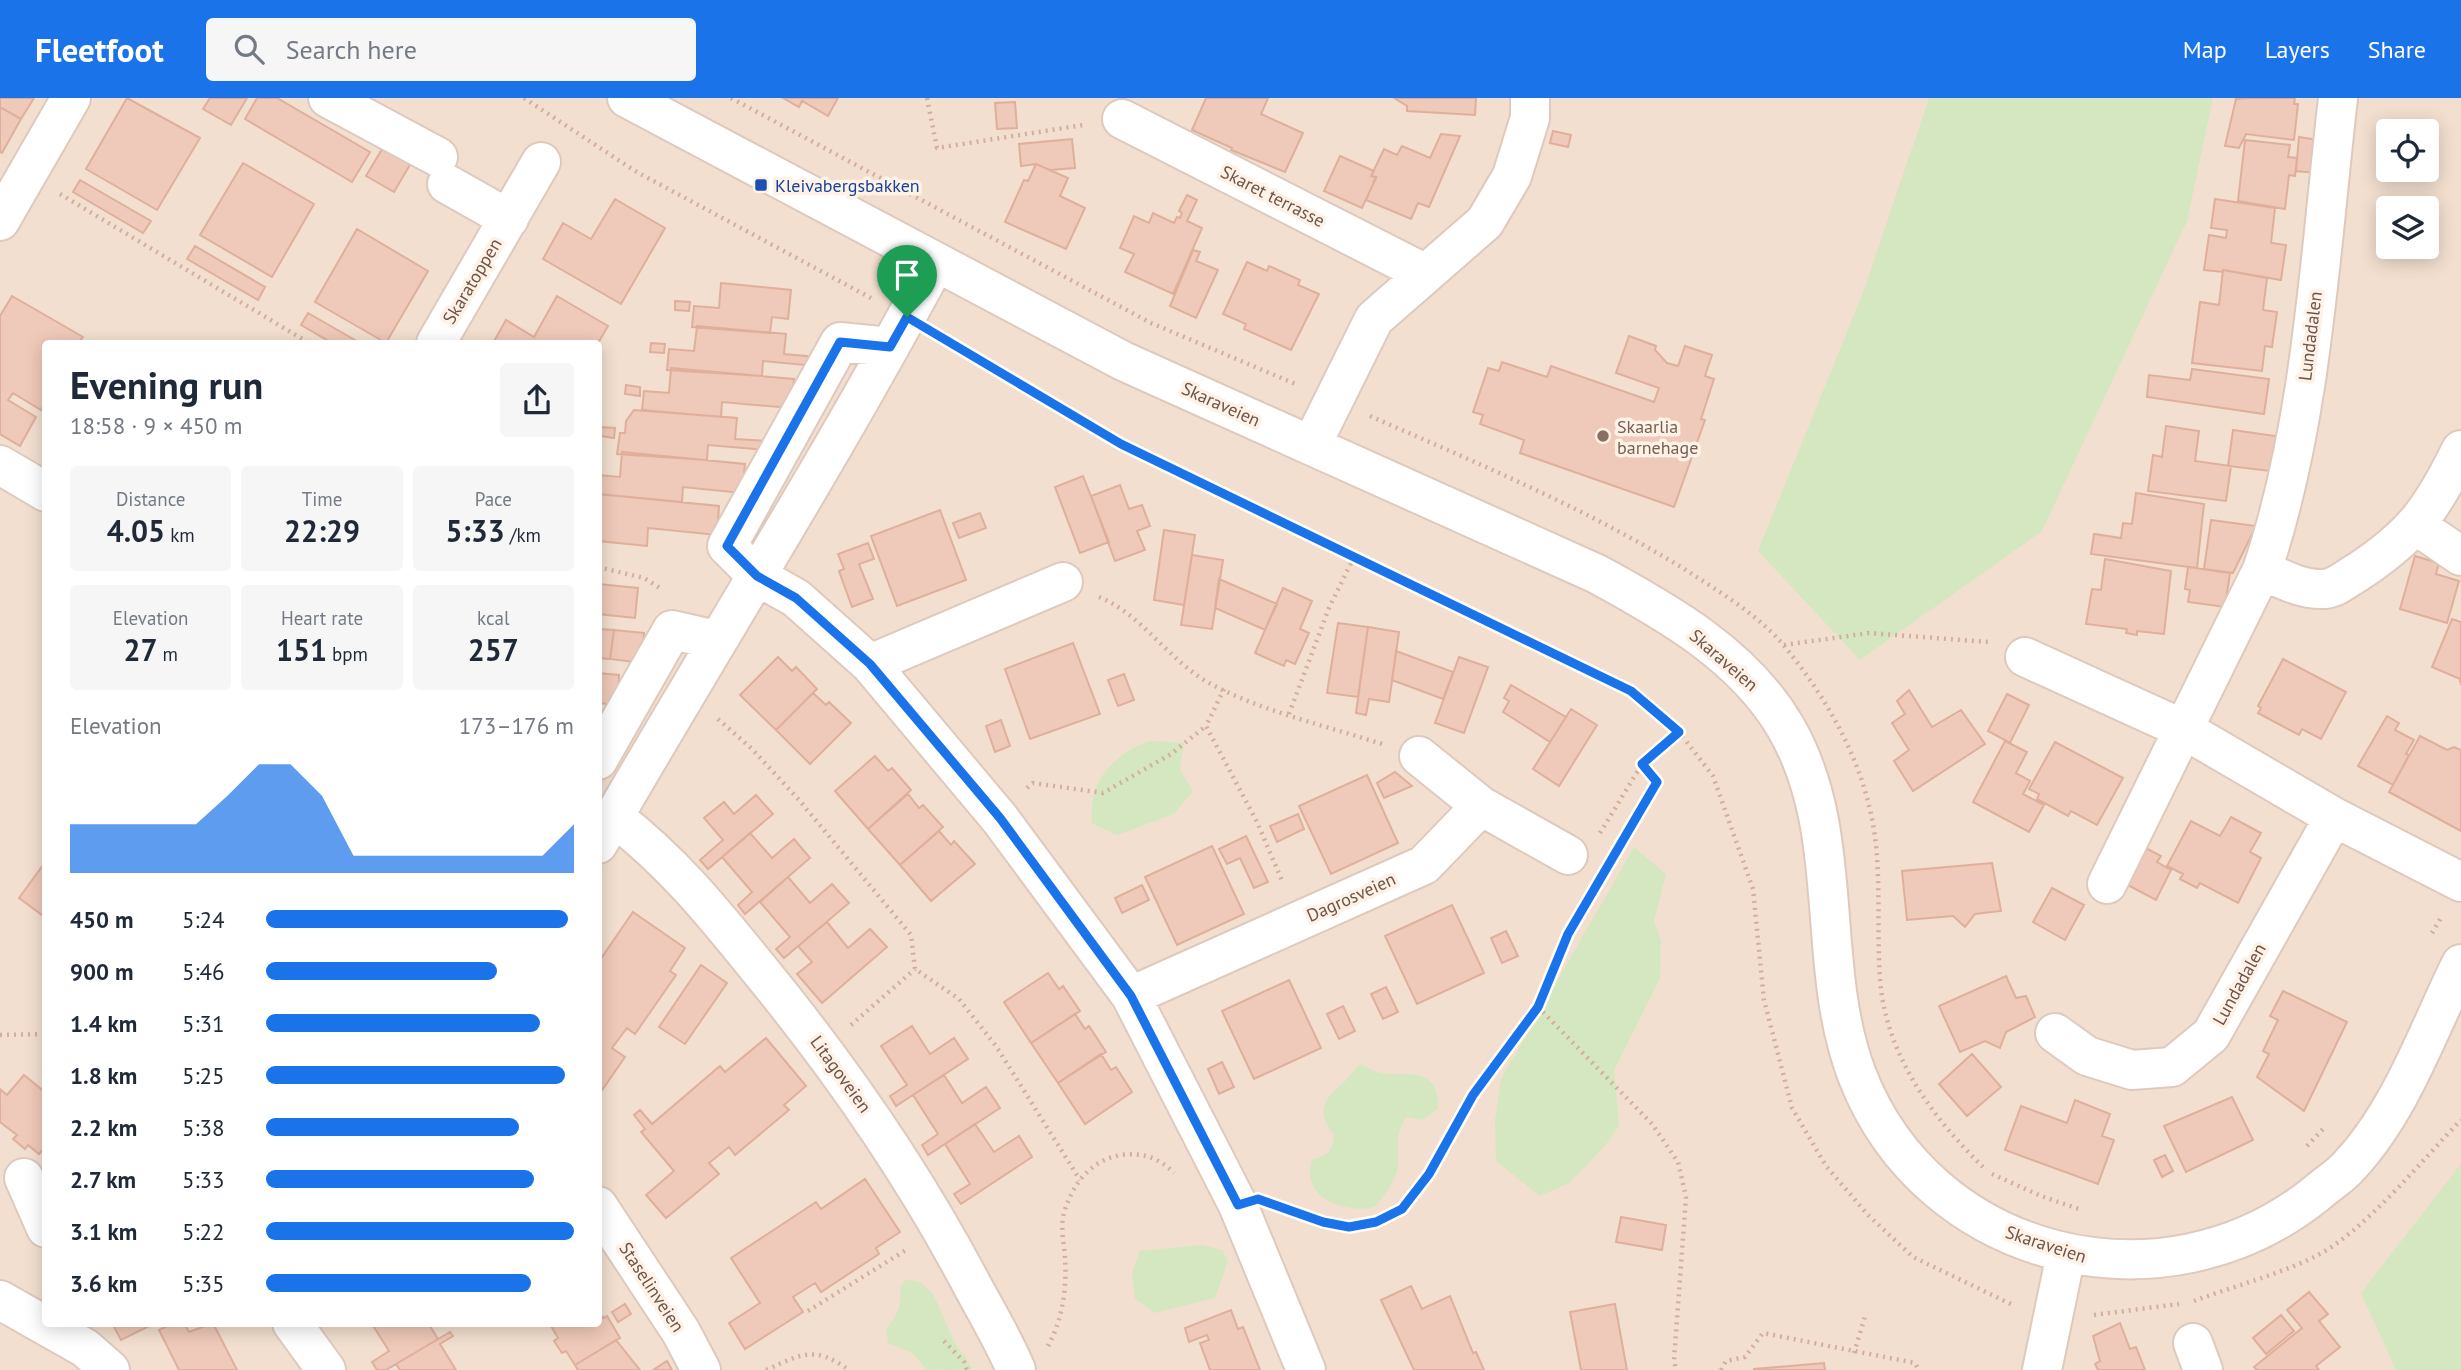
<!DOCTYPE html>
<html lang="en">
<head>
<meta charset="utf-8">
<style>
  :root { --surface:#fff; --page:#f6f6f7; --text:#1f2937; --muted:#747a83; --accent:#1a73e8 }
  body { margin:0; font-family:"PT Sans",sans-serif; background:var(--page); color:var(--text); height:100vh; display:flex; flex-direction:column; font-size:26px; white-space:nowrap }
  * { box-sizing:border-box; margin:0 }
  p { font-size:23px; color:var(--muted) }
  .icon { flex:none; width:38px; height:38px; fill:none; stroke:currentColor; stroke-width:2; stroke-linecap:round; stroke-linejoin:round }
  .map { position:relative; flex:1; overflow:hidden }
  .panel { position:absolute; left:42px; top:242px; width:560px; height:987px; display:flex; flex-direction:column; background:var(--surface); border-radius:7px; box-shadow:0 4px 18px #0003 }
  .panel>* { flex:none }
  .buttons { position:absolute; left:2376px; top:21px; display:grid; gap:14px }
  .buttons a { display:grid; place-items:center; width:63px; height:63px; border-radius:7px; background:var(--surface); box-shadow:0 4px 18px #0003; font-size:35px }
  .pin { position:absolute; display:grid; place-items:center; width:60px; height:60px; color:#fff; margin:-72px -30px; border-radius:50% 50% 50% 0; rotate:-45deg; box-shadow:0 0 7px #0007 }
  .pin .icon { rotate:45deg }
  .round { display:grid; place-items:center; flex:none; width:74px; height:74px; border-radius:7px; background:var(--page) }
  .summary { display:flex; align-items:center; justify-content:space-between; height:119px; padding:0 28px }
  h1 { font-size:38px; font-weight:800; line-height:52px }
  .metrics { display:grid; grid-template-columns:repeat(3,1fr); gap:10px; height:119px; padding:7px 28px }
  .metrics div { display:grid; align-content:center; border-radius:7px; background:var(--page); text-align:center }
  .metrics b { font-size:30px; font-weight:800 }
  .metrics small { font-size:19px; font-weight:400 }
  .metrics p { font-size:19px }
  .chart { height:196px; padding:14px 28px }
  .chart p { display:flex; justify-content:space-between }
  .chart svg { width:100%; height:126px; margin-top:7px; fill:var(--accent); opacity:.7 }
  ul { padding:0 28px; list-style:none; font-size:23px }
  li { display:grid; grid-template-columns:112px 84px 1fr; align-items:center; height:52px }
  li i { height:18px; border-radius:9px; background:var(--accent) }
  header { display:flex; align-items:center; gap:42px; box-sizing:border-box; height:98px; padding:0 35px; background:var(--accent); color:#fff }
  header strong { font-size:33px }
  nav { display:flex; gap:38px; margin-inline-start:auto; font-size:24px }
  .search { width:490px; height:63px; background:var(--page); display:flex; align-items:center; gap:18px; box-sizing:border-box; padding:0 24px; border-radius:7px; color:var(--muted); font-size:26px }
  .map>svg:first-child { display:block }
  .residential { fill:#f2dfcf; fill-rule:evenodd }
  .green { fill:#d4e7c0 }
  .building { fill:#efc9b9; stroke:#e0af9b; stroke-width:2 }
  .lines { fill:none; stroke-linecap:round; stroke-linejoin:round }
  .minor-casing { stroke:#decabd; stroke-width:42 }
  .path { stroke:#d3ad9d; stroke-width:4.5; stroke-dasharray:2 5; stroke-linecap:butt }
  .minor { stroke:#fff; stroke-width:38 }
  .route-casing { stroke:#fff; stroke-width:14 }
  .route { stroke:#1a73e8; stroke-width:9 }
  .transit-dot { fill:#1a4fb4; stroke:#fef2e6; stroke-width:2.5 }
  .education-dot { fill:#8d6e63; stroke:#fef2e6; stroke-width:2.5 }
  .labels { text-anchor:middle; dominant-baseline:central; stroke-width:7; stroke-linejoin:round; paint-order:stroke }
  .transit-label { font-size:18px; fill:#164399; stroke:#fef2e6; text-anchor:start }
  .street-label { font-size:18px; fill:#705349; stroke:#fef2e6 }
  .education-label { font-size:18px; fill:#785e54; stroke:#fef2e6; text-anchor:start }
</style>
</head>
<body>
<header>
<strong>Fleetfoot</strong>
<div class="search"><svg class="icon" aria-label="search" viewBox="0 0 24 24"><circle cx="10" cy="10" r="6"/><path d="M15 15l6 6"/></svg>Search here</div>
<nav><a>Map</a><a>Layers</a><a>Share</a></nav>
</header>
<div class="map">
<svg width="2461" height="1272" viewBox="0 0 2461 1272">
  <rect width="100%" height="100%" fill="#fbeee0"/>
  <path class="residential" d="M0,0H2461V1272H0ZM2389,33H2427V72H2389ZM2389,110H2427V149H2389ZM46,245H598V1225H46Z"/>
  <path class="green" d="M1929,0H2213L2187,123L2042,433L1860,562L1758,453L1864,192Z
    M1151,643L1184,645L1180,672L1193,693L1174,716L1117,737L1091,725C1092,715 1092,701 1095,692C1104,668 1128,649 1151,643Z
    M1634,749L1666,776L1654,823L1661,843L1660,880L1614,972L1619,1028L1604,1049L1569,1085L1540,1098L1496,1063L1495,1022L1501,981Z
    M1361,966C1368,969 1375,975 1382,975C1408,978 1440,968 1438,1011L1422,1022L1406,1019C1396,1036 1398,1045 1398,1063C1399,1080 1384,1097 1375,1109C1345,1116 1300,1101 1312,1062C1327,1057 1333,1054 1334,1037C1317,1015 1322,1002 1342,986C1349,980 1353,972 1361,966Z
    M2461,1066V1272H2396L2361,1195Z
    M1201,1147L1222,1152L1228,1163L1215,1200L1155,1215L1135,1201L1132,1174L1140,1153Z
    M907,1181L922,1185L934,1198L955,1245L973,1271L927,1272L912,1255L888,1245L886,1231C898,1216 902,1208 900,1189Z"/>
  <path class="building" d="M0,0H34L21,21L0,9Z
    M127,0L200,40L157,112L86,71Z
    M210,0H247L231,27L203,11Z
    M257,0H277L370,54L352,84L245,21Z
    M783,0H838L828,18L802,3L799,9Z
    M1206,0H1268L1261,16L1303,35L1285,74L1231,52L1232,50L1192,32Z
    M1394,0H1476L1475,17L1407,13V8Z
    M2250,0H2295L2294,6H2298L2294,42L2246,36L2239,50L2225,48L2236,1Z
    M1015,4L1017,30L997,31L995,5Z
    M0,9L21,21L2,55L0,54Z
    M1553,33L1571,37L1568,49L1550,45Z
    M1441,36L1460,38L1429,109L1418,105L1411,121L1366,102L1376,79L1371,78L1384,51L1397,57L1402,48L1430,60Z
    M2299,39L2319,42L2315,75L2296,73Z
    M1072,41L1075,70L1050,72L1036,66L1021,68L1019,46Z
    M2245,42L2290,47L2288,59L2297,60L2295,78L2289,77L2285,111L2238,103Z
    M384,48L411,65L394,94L366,78Z
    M1340,58L1374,73L1371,78L1376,80L1362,110L1324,93Z
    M243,65L314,106L272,179L200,137Z
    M1036,66L1068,80L1060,98L1085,110L1066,151L1005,124L1024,82L1028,83Z
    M80,82L151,123L143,135L73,94Z
    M1187,97L1197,102L1187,123L1202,130L1173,196L1125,174L1134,156L1120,150L1134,118L1149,125L1153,115L1174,125L1177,119L1180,120L1182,115L1179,113Z
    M615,101L665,130L621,206L543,161L563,125L591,141Z
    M2215,101L2275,110L2271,145L2286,147L2281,182L2223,172V174L2204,172L2209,137L2226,140L2227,132L2211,130Z
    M357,131L428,173L386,245L315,204Z
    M195,148L265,189L258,202L187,161Z
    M1193,152L1200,154L1196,163L1218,172L1196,220L1170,208Z
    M1247,164L1267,173L1269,168L1300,182L1298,187L1319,196L1291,252L1244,231L1246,226L1223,216Z
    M2223,172L2267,180L2263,212L2277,214L2272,249L2265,248L2262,273L2192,265L2200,204L2219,207Z
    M721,185L791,192L788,221L772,219L770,235L692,229L694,208L719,210Z
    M12,198L83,239L79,245H46V303L41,312L13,295L8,302L36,319L20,348L0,336V218Z
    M557,198L608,228L598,245H493L506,222L534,239Z
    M675,203L690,204L689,213L675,212Z
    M308,215L360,245H332L301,227Z
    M697,228L786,236L784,256L817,259L816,268L763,263L762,278L667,272L669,251L694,253Z
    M1629,238L1656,248L1655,252L1667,265L1678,268L1685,248L1712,257L1705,278L1714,281L1701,321L1705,322L1674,409L1520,355L1524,342L1480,326L1483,317L1473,314L1488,270L1499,273L1502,264L1547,279L1551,268L1654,304L1659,290L1616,275Z
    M651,245L665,246L664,255L650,254Z
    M671,270L794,281L791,310L722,304L721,319L642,312L644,293L669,295Z
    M2192,271L2269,281L2264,316L2147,299L2149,277L2190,282Z
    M626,287L640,289V298L625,296Z
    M634,312L737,320L735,341L767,343V352L708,347L707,362L617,356L620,335H625L626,323Z
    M2166,328L2199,333L2195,363L2231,368L2226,403L2148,393L2153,357L2162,359Z
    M601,329L615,330L614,340L600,338Z
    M2233,332L2282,339L2278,374L2228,368Z
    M622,354L745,366L742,395L683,389L682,404L598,396V377L620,379Z
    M1083,378L1109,444L1080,455L1055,389Z
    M1120,387L1129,411L1142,407L1150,428L1137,433L1145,452L1115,463L1091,398Z
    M2136,395L2204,406L2197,470L2091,456L2094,436L2121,440L2123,425L2132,426Z
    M598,396L719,408L717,437L648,430L647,448L598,443Z
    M940,412L966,482L897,508L871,438Z
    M980,415L986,430L959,440L953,425Z
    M2211,422L2256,428L2233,475L2204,471Z
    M1164,432L1195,437L1184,507L1154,502Z
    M868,445L874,461L859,466L873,501L852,509L839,473L844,471L838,456Z
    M1192,457L1223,462L1212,531L1181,527Z
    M2415,458L2439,465L2436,476L2459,483L2447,525L2400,511Z
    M2105,461L2171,473L2164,536L2137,533V537L2126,535L2127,531L2086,526L2092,491L2101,492Z
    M2188,469L2230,475L2225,509L2188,504L2190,492L2185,491Z
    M1219,481L1277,506L1265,532L1215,510Z
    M598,486L638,490L635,520L598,516Z
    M1283,490L1312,503L1300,531L1309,535L1295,566L1286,562L1284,568L1255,555Z
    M2452,521L2461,524V587L2460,581L2432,569Z
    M1338,525L1368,529L1358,599L1327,595Z
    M1368,529L1399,534L1389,604L1369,601L1366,617L1356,615Z
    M598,531L614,532L610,561L598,560Z
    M614,532L644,535L642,565L610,561Z
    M1073,545L1100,616L1030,641L1005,571Z
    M1396,553L1453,574L1443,601L1392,582Z
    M778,559L792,573L796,569L817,591L776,632L740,597Z
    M1459,559L1488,569L1464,635L1435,625Z
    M2283,561L2346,594L2321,641L2302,631L2299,637L2258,615L2261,610L2258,608Z
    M598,575L619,577L618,607L598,605Z
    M1124,576L1134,602L1118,608L1108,582Z
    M1511,587L1566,619L1550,644L1503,614L1509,603L1504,600Z
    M1909,592L1932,629L1961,612L1985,646L1913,693L1894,663L1909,652L1892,625L1905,616L1897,603Z
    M813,595L826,607L829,604L851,625L810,666L776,632Z
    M2007,596L2029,607L2010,645L1988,633Z
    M1571,611L1597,627L1559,688L1533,671Z
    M2387,618L2399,625L2395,632L2414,642L2406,656L2409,657L2393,687L2358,668Z
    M1001,622L1010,648L995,654L986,628Z
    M2420,638L2447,652L2454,649L2461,652V733L2389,694Z
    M2005,643L2027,654L2016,675L2030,683L2023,696L2044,707L2029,734L1973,704Z
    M2055,644L2123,680L2097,727L2071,713L2068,718L2037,701L2039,696L2029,691Z
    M875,658L888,673L892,670L911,692L868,731L835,693Z
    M1395,674L1412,688L1384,700L1377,685Z
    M1367,677L1398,745L1331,776L1299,708Z
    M908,696L919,710L923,707L943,729L900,767L868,731Z
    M756,697L773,716L708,771L700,762L723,742L704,720L724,704L734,716Z
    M1298,716L1304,731L1277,744L1270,728Z
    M2231,719L2261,735L2250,754L2261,760L2238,805L2200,785L2197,790L2180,781L2183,776L2167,768L2191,723L2220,738Z
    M939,733L951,747L954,743L975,766L931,803L900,767Z
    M750,735L772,760L794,741L810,760L745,816L738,807L752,794L722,759Z
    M1246,738L1268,784L1254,790L1240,760L1227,766L1219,751Z
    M2140,747L2161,758L2157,764L2171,772L2156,802L2120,783Z
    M1212,748L1244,816L1177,847L1145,779Z
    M46,763V820L19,800Z
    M1992,765L2001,813L1975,816L1965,829L1953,818L1907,822L1902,773Z
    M788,779L810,805L832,786L849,805L784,860L776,851L790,839L760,804Z
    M1142,787L1149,802L1122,815L1115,800Z
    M2052,790L2084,807L2065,842L2033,824Z
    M1452,807L1484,875L1417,906L1385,838Z
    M633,814L685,850L670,873L676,877L635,936L627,930L612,950L625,959L598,998V856L602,859Z
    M827,824L848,850L870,831L887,849L822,905L797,876L812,864L798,848Z
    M1506,833L1518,858L1502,865L1491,840Z
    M701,867L727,885L685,946L659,929Z
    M1048,875L1059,891L1063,888L1080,913L1031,945L1004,904Z
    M2006,878L2016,900L2026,898L2035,919L2006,934L2000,950L1985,943L1960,954L1939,908Z
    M1289,882L1321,950L1254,981L1222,913Z
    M1386,889L1398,914L1383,921L1371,896Z
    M2283,893L2347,924L2304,1013L2257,979L2269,956L2263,953L2278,922L2270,918Z
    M1343,908L1355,933L1339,941L1327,916Z
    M1075,916L1085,931L1089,928L1106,954L1058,985L1031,945Z
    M912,928L930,956L954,940L968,961L896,1008L890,998L907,987L881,948Z
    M766,940L806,988L784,1007L789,1012L735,1057L729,1049L709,1065L719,1076L666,1120L646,1097L674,1073L641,1034L645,1031L634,1017L640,1012L652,1026L720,968L725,974Z
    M1101,956L1111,972L1116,969L1132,994L1085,1026L1058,985Z
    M1972,956L2001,989L1967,1018L1939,986Z
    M1222,964L1234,989L1219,996L1208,971Z
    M24,977L46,995V1048L39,1056L28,1047L25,1051L13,1041L17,1037L0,1024V991L7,997Z
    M944,977L962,1005L986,989L1000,1010L928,1057L922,1047L938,1036L913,997Z
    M2232,999L2253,1042L2186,1074L2164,1028Z
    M2075,1002L2110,1016L2102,1038L2114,1042L2098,1086L2005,1052L2021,1008L2067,1025Z
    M975,1026L994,1054L1019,1038L1032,1059L961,1106L954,1096L970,1086L945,1046Z
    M2165,1057L2173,1073L2162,1079L2154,1062Z
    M865,1081L900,1134L876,1150L879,1156L821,1194L815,1185L793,1199L803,1214L745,1251L729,1225L760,1205L731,1160L816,1104L821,1111Z
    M1621,1119L1666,1127L1662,1152L1616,1144Z
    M1411,1188L1422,1211L1450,1198L1473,1255L1476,1254L1484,1272H1414L1381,1202Z
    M2309,1194L2328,1216L2319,1223L2340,1249L2316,1268L2319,1272H2257L2254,1269L2302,1230L2287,1212Z
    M625,1206L631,1216L618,1224L612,1214Z
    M1615,1206L1627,1272H1581L1570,1214Z
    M598,1212L603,1220L607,1218L620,1240L575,1267L566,1253L562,1255L554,1243L558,1240L551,1228L598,1225Z
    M1231,1212L1238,1231L1243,1229L1260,1272H1210L1200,1245L1209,1242L1207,1237L1189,1244L1185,1230Z
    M2281,1217L2294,1233L2266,1256L2253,1240Z
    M112,1225H155L121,1242Z
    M173,1225H184L189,1234L213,1225L237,1272H179L159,1232Z
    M428,1225L438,1241L386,1272H377L372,1264L389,1253L372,1226Z
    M2120,1225L2130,1251L2136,1249L2145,1272H2098L2095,1266L2100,1263L2093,1238Z
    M450,1234L453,1238L440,1246L456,1272H400L396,1266Z
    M616,1242L640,1272H578L575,1267Z
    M667,1263L672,1272H653Z
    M1824,1265L1825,1272H1754V1271Z"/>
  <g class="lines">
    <defs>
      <path id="minor" d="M328,0L438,59
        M627,0L1123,263L1597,476C1667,514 1743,557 1785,628C1848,735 1814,864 1857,977C1929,1163 2164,1219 2317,1095C2327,1086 2341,1078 2350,1067C2401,1012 2428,933 2461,866
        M1122,21L1424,175
        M447,86L509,121
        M0,123L71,0
        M436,245L541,64
        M890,249L840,244L727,448L757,478L796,500L870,566L1000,721L1131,898L1238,1107L1306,1272
        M1312,346L1374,221L1485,124L1512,78L1530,20V0
        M0,367L46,394
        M2417,428L2461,458
        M2262,472C2282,481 2302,492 2324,491C2337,490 2347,480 2358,474C2414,437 2432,411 2461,352
        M2025,559L2183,631L2334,719L2461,784
        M870,566L1063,484
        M1419,658L1481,708L1568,757
        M598,662L672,532L716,542
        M614,719C675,766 715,817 763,876C843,974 913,1075 972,1187C987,1215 1004,1243 1016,1272
        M598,746C710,551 831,362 936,164
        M2107,786L2262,472C2312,325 2320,155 2338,0
        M1131,898L1424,767L1481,708
        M2055,935L2087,958L2132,972L2172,969L2211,937L2334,719
        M24,1080L46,1130
        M598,1108L681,1234L701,1272
        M0,1202L85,1250L110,1272
        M292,1225L326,1272
        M2193,1245L2203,1272
        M2042,1272L2066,1156"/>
    </defs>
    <use href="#minor" class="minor-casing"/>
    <path class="path" d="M524,0L635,73L871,200
      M731,0L1151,225L1298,287
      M927,0L937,50L1083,27
      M60,96L309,245
      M939,238L1121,346L1631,593L1676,630L1713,678L1753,791L1764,902L1792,1010L1826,1068L1868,1117L1913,1159L2013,1207
      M1370,318C1479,366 1588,411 1689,474C1721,495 1760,518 1785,549C1823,595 1857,653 1870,712C1883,765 1876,826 1880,881C1886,958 1932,1019 1985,1071
      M598,469L644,480L663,492
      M1099,499C1143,517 1168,562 1209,585C1263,614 1324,627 1382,646
      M1784,547L1869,535L1988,544
      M1224,591L1206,628L1257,724L1283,785
      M1289,616L1329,510L1355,457
      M718,621L752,651L799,702L911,837L915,871L959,901L996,948L1080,1082
      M1027,690L1033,685L1103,695L1171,656L1206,628
      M1600,735L1642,666L1679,634
      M1609,762L1657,683L1642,666
      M2432,835L2442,818
      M1538,909L1652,1026L1678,1064L1686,1099L1674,1262L1676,1272
      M851,927L915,871
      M0,937L46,936
      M2307,1048L2325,1029
      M1992,1076L2041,1098L2082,1112
      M1281,1107L1323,1123L1349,1129L1376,1123L1402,1111L1429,1075L1473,997L1538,909L1568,837L1595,788
      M2194,1203C2234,1188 2278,1177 2316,1158C2364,1134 2423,1061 2461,1022
      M808,1213L906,1152
      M2094,1217L2179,1206
      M944,1243L964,1264L967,1272
      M1048,1248C1063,1221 1067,1188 1065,1159C1064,1146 1060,1128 1064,1115C1072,1087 1090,1062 1121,1057C1143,1054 1159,1060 1174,1075
      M1854,1255L1866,1215
      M766,1272C802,1256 814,1247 849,1272
      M1721,1272L1726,1263L1745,1259L1763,1235L1915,1265L1919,1272"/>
    <use href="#minor" class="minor"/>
  </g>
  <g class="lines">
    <defs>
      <path id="route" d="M907,219L1121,346L1631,593L1679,634L1642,666L1657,684L1568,836L1538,909L1473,997L1429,1076L1402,1111L1376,1124L1349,1129L1323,1124L1258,1101L1238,1107L1131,898L1000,720L870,566L796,500L757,478L727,448L840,244L890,249Z"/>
    </defs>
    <use href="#route" class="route-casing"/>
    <use href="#route" class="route"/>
  </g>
  <rect class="transit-dot" x="754" y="80" width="14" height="14" rx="3.5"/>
  <circle class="education-dot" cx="1603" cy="338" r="7"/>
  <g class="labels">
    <g class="transit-label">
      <text x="775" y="87">Kleivabergsbakken</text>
    </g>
    <g class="street-label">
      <text transform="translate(1273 98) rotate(27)">Skaret terrasse</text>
      <text transform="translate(472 183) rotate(-59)">Skaratoppen</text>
      <text transform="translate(2310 238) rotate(-83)">Lundadalen</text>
      <text transform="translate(1221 306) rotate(24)">Skaraveien</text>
      <text transform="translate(1724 562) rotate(41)">Skaraveien</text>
      <text transform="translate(1351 799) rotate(-24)">Dagrosveien</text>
      <text transform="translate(2239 886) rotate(-61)">Lundadalen</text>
      <text transform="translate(841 976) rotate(54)">Litagoveien</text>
      <text transform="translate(2046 1146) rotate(18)">Skaraveien</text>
      <text transform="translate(652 1189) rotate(57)">Staselinveien</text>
    </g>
    <g class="education-label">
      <text x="1617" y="328">Skaarlia<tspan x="1617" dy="21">barnehage</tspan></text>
    </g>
  </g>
</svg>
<div class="buttons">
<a><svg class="icon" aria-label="locate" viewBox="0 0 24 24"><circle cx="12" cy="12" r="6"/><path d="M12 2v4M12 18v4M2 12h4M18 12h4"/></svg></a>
<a><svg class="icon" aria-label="layers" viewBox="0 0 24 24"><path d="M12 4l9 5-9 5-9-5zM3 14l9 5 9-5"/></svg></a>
</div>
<div class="pin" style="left:907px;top:219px;background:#1e9e55"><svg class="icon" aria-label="arrive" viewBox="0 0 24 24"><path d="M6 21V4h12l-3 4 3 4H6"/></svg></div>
<section class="panel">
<div class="summary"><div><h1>Evening run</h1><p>18:58 · 9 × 450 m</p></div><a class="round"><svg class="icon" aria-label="share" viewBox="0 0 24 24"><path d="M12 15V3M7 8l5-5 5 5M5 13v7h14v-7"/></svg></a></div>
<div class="metrics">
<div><p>Distance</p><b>4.05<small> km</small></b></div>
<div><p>Time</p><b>22:29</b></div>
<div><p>Pace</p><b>5:33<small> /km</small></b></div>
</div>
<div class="metrics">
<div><p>Elevation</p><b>27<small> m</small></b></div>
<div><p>Heart rate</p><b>151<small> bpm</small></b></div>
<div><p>kcal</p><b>257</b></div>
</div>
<div class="chart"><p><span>Elevation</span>173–176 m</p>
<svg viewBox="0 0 160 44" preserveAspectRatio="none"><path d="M0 44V27L10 27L20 27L30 27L40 27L50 17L60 6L70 6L80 17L90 38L100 38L110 38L120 38L130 38L140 38L150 38L160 27V44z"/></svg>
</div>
<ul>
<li><b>450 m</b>5:24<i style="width:98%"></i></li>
<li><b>900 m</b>5:46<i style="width:75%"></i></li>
<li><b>1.4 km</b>5:31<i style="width:89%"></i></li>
<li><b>1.8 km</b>5:25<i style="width:97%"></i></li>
<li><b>2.2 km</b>5:38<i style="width:82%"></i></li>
<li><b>2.7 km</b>5:33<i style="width:87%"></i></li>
<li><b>3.1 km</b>5:22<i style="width:100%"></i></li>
<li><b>3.6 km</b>5:35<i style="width:86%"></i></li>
</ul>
</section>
</div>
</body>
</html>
